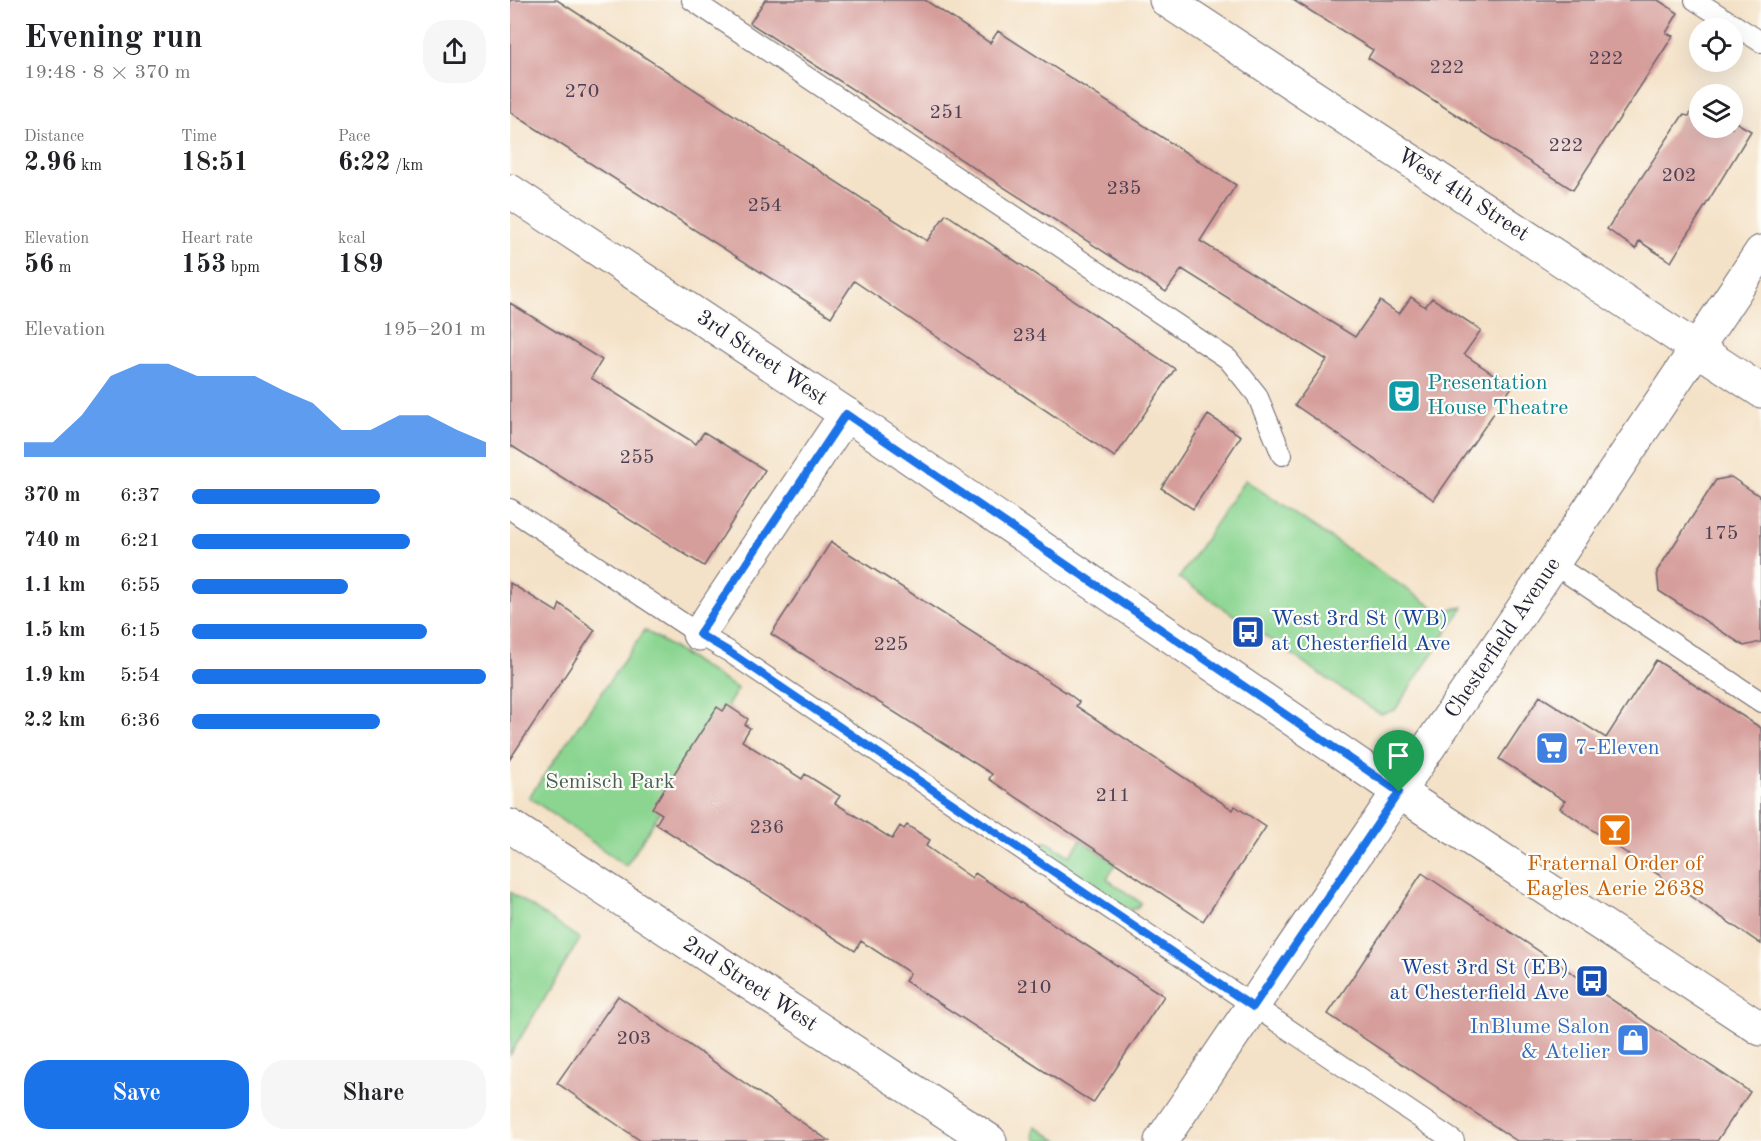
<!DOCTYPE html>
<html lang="en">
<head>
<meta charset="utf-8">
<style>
  :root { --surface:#fff; --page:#f6f6f6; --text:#202124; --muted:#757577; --accent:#1a73e8 }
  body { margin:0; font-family:"Old Standard TT",serif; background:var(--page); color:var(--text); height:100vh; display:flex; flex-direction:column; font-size:22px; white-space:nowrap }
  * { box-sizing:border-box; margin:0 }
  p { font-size:20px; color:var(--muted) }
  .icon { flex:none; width:33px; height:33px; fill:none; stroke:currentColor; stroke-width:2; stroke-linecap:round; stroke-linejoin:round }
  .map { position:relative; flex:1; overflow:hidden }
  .drawer { display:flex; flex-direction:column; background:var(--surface); width:510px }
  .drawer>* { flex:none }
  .controls { position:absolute; left:1179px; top:18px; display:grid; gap:12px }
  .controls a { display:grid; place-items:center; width:54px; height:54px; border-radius:50%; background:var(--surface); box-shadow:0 6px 24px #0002; font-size:30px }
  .pin { position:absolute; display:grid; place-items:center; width:51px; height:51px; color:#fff; margin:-62px -26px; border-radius:50% 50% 50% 0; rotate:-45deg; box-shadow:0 0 6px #0007 }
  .pin .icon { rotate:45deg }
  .round { display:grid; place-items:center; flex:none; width:63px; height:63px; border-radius:24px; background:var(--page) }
  .head { display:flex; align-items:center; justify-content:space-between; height:102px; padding:0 24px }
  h1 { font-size:33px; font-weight:700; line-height:45px }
  .metrics { display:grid; grid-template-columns:repeat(3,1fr); gap:9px; height:102px; padding:6px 24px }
  .metrics div { display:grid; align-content:center }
  .metrics b { font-size:26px; font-weight:700 }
  .metrics small { font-size:16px; font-weight:400 }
  .metrics p { font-size:16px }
  .chart { height:168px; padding:12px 24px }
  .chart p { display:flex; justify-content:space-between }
  .chart svg { width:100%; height:108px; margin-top:6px; fill:var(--accent); opacity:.7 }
  .button { display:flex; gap:12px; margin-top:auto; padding:12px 24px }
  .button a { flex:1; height:69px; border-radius:24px; background:var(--accent); color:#fff; font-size:24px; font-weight:700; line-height:69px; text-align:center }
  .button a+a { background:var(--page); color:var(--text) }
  ul { padding:0 24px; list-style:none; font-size:20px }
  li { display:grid; grid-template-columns:96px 72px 1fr; align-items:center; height:45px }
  li i { height:15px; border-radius:8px; background:var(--accent) }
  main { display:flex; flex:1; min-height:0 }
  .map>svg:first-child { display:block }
  .green { fill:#8bd591; stroke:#567c66; stroke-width:1.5 }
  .building { fill:#d69e9b }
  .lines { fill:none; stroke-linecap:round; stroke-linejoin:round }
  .service-casing { stroke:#6c656c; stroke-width:22 }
  .minor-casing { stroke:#6c656c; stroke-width:35 }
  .tertiary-casing { stroke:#6c656c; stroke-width:35 }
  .service { stroke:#fff; stroke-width:20 }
  .minor { stroke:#fff; stroke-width:33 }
  .tertiary { stroke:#fff; stroke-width:33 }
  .route-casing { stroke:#fff; stroke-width:12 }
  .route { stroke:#1a73e8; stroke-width:8 }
  .labels { text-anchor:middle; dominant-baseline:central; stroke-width:4.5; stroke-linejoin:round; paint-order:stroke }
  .number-label { font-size:20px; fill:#4f4153 }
  .street-label { font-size:22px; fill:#22223b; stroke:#fdfcf7 }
  .culture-label { font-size:22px; fill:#0d838f; stroke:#fdfcf7; text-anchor:start }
  .transit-label { font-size:22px; fill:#164399; stroke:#fdfcf7; text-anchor:start }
  .shop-label { font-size:22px; fill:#366cbe; stroke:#fdfcf7; text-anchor:start }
  .park-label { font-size:22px; fill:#476159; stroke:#fdfcf7 }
  .food-label { font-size:22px; fill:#c56008; stroke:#fdfcf7 }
</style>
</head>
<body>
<main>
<section class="drawer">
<div class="head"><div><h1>Evening run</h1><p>19:48 · 8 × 370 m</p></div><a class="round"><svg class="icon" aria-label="share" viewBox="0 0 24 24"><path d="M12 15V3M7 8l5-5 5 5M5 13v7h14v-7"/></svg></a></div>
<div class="metrics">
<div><p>Distance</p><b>2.96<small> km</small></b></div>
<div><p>Time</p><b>18:51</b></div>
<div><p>Pace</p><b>6:22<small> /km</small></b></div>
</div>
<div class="metrics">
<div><p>Elevation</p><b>56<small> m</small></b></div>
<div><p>Heart rate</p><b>153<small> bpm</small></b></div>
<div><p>kcal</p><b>189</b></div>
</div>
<div class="chart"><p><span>Elevation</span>195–201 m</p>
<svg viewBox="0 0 160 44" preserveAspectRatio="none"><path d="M0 44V38L10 38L20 27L30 11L40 6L50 6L60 11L70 11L80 11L90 17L100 22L110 33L120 33L130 27L140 27L150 33L160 38V44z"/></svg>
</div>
<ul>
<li><b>370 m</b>6:37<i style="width:64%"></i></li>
<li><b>740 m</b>6:21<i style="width:74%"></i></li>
<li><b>1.1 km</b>6:55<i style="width:53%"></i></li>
<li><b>1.5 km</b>6:15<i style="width:80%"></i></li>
<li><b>1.9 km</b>5:54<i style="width:100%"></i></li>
<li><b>2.2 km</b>6:36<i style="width:64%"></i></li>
</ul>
<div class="button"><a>Save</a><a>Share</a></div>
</section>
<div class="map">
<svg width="1251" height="1141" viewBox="0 0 1251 1141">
  <rect width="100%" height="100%" fill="#fdfcf7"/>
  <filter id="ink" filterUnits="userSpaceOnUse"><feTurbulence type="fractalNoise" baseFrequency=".0167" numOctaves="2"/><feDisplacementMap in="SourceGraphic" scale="12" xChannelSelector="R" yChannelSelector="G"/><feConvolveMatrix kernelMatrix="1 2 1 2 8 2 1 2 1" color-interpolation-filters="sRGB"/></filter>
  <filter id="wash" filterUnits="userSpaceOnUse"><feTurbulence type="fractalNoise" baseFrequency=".008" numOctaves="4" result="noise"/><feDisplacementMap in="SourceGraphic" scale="24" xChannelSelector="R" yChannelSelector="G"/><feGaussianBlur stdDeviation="1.35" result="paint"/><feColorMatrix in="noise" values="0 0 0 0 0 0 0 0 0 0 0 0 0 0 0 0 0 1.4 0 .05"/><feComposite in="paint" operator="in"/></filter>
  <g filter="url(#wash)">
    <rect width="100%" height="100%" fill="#f4e2c8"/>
    <path class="green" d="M735,480L929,611L953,607L885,710L871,714L865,711L669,578Z
      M135,630L228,689L116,866L19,797Z
      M571,840L606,864L597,879L631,903L627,908L620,910L532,851L534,842H537L560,856Z
      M0,892L70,939L0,1055Z
      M525,1126L548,1141H525L523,1131Z"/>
    <g id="blocks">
      <path class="building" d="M0,0H47L417,241L436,214L665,369L605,457L344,281L321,317L0,112Z
        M255,0H415L480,43L488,31L726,185L690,241L845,337L870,301L889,314L901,297L915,307L922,298L971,330L954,354L1002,387L924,500L785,405L817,360L672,269L656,292L240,23Z
        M783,0H1148L1168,13L1156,33L1163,36L1063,190L858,58L863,50Z
        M1187,99L1190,128H1222V120L1241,131L1161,262L1129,241L1126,249L1097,229L1173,115L1179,116Z
        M0,303L92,360L81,378L186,444L194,432L255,470L194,566L0,445Z
        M698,415L731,436L683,509L651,488Z
        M1221,477L1251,497V642L1234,646L1149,591L1147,571L1206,480Z
        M321,542L559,694L569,702L566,706L723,810L725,806L756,827L693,921L479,779L482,774L261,634Z
        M0,583L47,612L50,604L85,630L0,759Z
        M1146,660L1251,728V944L1050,808L1055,801L989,759L1030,696L1096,738Z
        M217,705L238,719L235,725L240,728L232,741L292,779L295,774L330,796L325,803L382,839L390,826L394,829L397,825L420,840L416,846L462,878L465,873L654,996L583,1103L395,981L400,973L351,941L345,951L146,824L152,814L142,808L207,707L213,711Z
        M912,873L1240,1092L1207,1141H1007L818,1014Z
        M108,996L319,1141H131L47,1083Z"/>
    </g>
  </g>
  <g filter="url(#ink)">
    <use href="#blocks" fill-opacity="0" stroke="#6c656c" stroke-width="1.5"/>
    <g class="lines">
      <defs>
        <path id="service" d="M182,0L718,359L747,395L772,455
          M1185,0L1251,42
          M0,509L189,634L218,651L944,1141
          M1042,563L1251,702"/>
        <path id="minor" d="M656,0L1251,391
          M189,634L336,414
          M0,826L480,1141"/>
        <path id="tertiary" d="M0,191L336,414L889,792L1251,1029
          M651,1141L1010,613L1251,252"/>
      </defs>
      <use href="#service" class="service-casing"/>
      <use href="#minor" class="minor-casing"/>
      <use href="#tertiary" class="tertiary-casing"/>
      <use href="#service" class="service"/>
      <use href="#minor" class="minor"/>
      <use href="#tertiary" class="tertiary"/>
    </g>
  </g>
  <g class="lines" filter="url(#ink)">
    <defs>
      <path id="route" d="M336,414L889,792L743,1007L218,651L189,634Z"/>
    </defs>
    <use href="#route" class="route-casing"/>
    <use href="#route" class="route"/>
  </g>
  <defs>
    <symbol id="theatre-square" viewBox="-11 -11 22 22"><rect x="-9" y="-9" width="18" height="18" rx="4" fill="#0f9aa8" stroke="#fdfcf7"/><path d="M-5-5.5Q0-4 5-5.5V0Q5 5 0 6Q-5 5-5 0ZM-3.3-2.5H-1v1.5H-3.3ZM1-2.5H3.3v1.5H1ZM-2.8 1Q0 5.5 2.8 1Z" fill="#fff"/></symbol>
    <symbol id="bus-square" viewBox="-11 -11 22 22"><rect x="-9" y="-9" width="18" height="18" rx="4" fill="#1a4fb4" stroke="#fdfcf7"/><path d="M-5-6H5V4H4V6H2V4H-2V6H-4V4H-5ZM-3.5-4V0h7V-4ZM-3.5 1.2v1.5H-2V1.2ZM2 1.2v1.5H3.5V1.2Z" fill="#fff"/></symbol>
    <symbol id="supermarket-square" viewBox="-11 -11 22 22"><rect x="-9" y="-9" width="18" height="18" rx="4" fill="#3f7fe0" stroke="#fdfcf7"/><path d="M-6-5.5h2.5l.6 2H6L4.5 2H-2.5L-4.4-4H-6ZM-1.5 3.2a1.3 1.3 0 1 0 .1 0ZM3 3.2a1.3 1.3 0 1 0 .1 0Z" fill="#fff"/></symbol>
    <symbol id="bar-square" viewBox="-11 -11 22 22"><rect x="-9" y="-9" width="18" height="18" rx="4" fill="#e8710a" stroke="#fdfcf7"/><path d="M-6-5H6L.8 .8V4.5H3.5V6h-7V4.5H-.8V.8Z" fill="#fff"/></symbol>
    <symbol id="shop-square" viewBox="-11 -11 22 22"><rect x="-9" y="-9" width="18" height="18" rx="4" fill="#3f7fe0" stroke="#fdfcf7"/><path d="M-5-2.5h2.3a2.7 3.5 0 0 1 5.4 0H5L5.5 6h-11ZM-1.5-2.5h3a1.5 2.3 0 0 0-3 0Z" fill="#fff"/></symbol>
  </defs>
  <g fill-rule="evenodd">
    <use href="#theatre-square" x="875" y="377" width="38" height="38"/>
    <use href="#bus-square" x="719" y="613" width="38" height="38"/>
    <use href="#supermarket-square" x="1023" y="729" width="38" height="38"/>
    <use href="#bar-square" x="1086" y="811" width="38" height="38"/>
    <use href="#bus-square" x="1063" y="962" width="38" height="38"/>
    <use href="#shop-square" x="1104" y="1021" width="38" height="38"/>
  </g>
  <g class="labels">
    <g class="number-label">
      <text x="1096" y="59">222</text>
      <text x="937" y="68">222</text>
      <text x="72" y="92">270</text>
      <text x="437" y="113">251</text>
      <text x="1056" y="146">222</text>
      <text x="1169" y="176">202</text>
      <text x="614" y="189">235</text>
      <text x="255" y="206">254</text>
      <text x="520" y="336">234</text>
      <text x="127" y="458">255</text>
      <text x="1211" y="534">175</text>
      <text x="381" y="645">225</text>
      <text x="603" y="796">211</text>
      <text x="257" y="828">236</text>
      <text x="524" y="988">210</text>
      <text x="124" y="1039">203</text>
    </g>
    <g class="street-label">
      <text transform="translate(953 195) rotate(33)">West 4th Street</text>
      <text transform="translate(252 358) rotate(34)">3rd Street West</text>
      <text transform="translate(993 638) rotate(-56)">Chesterfield Avenue</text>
      <text transform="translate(240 984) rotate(33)">2nd Street West</text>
    </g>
    <g class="culture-label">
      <text x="917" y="383">Presentation<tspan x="917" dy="25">House Theatre</tspan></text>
    </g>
    <g class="transit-label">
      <text x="761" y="619">West 3rd St (WB)<tspan x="761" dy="25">at Chesterfield Ave</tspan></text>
      <text x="1059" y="968" text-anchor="end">West 3rd St (EB)<tspan x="1059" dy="25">at Chesterfield Ave</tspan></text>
    </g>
    <g class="shop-label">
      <text x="1065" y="748">7-Eleven</text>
      <text x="1100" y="1027" text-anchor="end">InBlume Salon<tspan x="1100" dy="25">&amp; Atelier</tspan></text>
    </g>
    <g class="park-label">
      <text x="100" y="782">Semisch Park</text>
    </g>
    <g class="food-label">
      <text x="1105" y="864">Fraternal Order of<tspan x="1105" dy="25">Eagles Aerie 2638</tspan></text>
    </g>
  </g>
</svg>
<div class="controls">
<a><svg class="icon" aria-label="locate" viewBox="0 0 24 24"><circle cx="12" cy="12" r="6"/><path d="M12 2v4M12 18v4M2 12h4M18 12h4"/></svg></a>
<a><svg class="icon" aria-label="layers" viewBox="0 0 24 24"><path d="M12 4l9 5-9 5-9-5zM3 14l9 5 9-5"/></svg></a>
</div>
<div class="pin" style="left:889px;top:792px;background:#1e9e55"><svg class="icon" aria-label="arrive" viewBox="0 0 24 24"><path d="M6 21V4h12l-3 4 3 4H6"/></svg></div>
</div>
</main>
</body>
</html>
